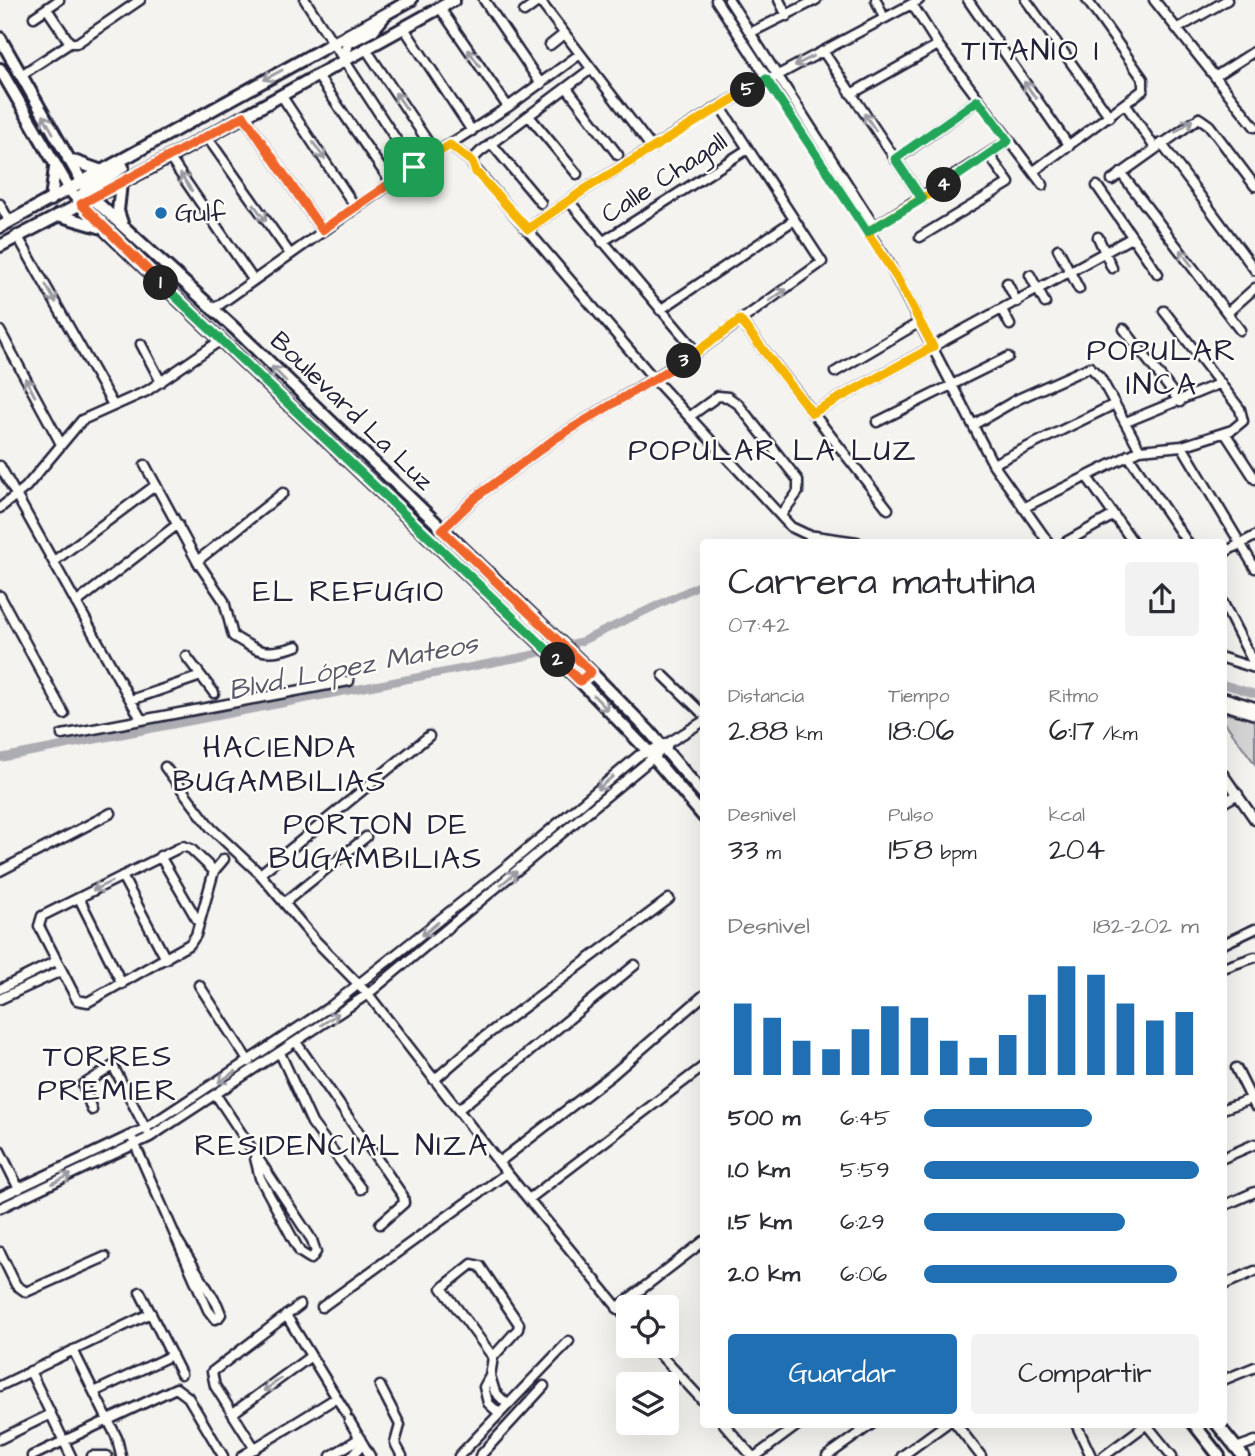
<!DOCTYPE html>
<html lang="es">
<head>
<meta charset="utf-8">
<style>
  :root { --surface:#fff; --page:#f2f2f3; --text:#2b2b33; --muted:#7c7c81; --accent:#1f6fb2 }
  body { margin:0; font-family:"Architects Daughter",sans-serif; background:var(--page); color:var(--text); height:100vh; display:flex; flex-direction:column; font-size:26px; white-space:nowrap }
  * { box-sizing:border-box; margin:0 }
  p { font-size:23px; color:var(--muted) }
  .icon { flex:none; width:38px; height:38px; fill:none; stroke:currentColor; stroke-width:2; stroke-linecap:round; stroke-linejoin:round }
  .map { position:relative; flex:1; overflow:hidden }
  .drawer { position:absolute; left:700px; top:539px; width:527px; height:889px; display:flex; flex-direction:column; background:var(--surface); border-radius:7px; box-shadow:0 7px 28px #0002 }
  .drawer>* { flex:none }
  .fabs { position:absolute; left:616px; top:1295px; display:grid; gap:14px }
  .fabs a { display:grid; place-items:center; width:63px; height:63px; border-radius:7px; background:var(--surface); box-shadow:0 7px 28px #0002; font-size:35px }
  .pin { position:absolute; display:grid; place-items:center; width:60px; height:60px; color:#fff; margin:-30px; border-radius:14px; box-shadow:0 4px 10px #0006 }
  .km { position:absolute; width:35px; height:35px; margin:-18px; border-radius:50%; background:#222; color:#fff; font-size:19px; line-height:35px; text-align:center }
  .round { display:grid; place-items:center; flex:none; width:74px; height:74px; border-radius:7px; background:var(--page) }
  .headline { display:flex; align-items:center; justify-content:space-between; height:119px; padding:0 28px }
  h1 { font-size:38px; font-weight:600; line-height:52px }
  .metrics { display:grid; grid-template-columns:repeat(3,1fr); gap:10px; height:119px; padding:7px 28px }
  .metrics div { display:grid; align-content:center }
  .metrics b { font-size:30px; font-weight:600 }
  .metrics small { font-size:19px; font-weight:400 }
  .metrics p { font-size:19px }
  .chart { height:196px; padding:14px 28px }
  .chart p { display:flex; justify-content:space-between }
  .chart svg { width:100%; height:126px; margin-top:7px; stroke:var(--accent); stroke-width:6 }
  .cta { display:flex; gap:14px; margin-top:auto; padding:14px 28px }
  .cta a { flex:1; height:80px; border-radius:7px; background:var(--accent); color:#fff; font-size:28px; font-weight:600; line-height:80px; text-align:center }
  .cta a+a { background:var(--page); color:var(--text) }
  ul { padding:0 28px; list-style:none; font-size:23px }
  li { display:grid; grid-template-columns:112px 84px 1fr; align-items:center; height:52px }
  li i { height:18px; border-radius:9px; background:var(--accent) }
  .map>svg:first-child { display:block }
  .green { fill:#d5d4d5; stroke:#7c7b88; stroke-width:2 }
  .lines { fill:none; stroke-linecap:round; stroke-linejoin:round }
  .canal { stroke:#acacb2; stroke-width:8 }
  .minor-casing { stroke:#22223b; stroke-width:13 }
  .major-casing { stroke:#22223b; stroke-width:16 }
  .minor { stroke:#fdfcf7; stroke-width:8 }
  .major { stroke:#fdfcf7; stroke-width:10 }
  .oneway { stroke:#9a9aa2 }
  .split-1-casing { stroke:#fff; stroke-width:14 }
  .split-2-casing { stroke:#fff; stroke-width:14 }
  .split-3-casing { stroke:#fff; stroke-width:14 }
  .split-4-casing { stroke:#fff; stroke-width:14 }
  .split-5-casing { stroke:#fff; stroke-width:14 }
  .split-6-casing { stroke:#fff; stroke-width:14 }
  .split-1 { stroke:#f0652b; stroke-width:9 }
  .split-2 { stroke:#22a559; stroke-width:9 }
  .split-3 { stroke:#f0652b; stroke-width:9 }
  .split-4 { stroke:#f5b400; stroke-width:9 }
  .split-5 { stroke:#22a559; stroke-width:9 }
  .split-6 { stroke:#f5b400; stroke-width:9 }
  .poi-dot { fill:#1f6fb2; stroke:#fdfcf7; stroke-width:2.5 }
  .labels { text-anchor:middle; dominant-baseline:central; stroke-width:5; stroke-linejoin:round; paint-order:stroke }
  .street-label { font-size:26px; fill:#22223b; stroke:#fdfcf7 }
  .poi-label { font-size:26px; fill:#22223b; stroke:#fdfcf7; text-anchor:start }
  .water-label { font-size:28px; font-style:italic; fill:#59596b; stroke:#fdfcf7 }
  .quarter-label { font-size:30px; letter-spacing:2px; fill:#22223b; stroke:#fdfcf7 }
</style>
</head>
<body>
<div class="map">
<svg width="1255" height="1456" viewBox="0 0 1255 1456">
  <rect width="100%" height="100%" fill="#f4f3ef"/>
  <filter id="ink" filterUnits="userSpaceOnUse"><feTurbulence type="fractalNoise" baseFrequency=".0143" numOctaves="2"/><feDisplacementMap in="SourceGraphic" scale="14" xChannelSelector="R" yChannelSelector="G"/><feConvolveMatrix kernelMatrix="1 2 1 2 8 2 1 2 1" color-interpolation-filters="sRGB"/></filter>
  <g filter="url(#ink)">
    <path class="green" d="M1223,713L1255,719V764L1223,720Z"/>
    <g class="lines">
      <path class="canal" d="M1223,684L1255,694
        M0,758L527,656L582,641L704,583"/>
      <defs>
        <path id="minor" d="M305,0L414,167
          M484,0L541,84
          M539,0L652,148
          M716,0L888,262L993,464L1048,542
          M729,0L875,227
          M779,0L787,16
          M876,0L884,18
          M968,0L1069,146
          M1026,0L1110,117
          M1154,0L1255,127
          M912,4L938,45L1043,185
          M440,8L508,107
          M47,9L70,43H77L140,0
          M524,12L539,1
          M34,17L59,0
          M404,28L472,131
          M1177,29L1227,0
          M750,33L816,0
          M550,45L564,34
          M366,49L436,154
          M823,51L922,199
          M591,69L480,152L473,159V166L655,380L791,527L808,535L857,542
          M21,75L70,43
          M317,75L392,184
          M1216,76L1255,51
          M567,88L618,155
          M851,94L938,45
          M281,95L356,208
          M1126,105L1155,148
          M244,116L322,230
          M529,116L577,174
          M207,137L290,254
          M491,143L541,203
          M1161,143L1255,270
          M450,145L472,162
          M169,157L252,278
          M895,160L978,100
          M1034,171L1143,90V79L1087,0
          M1121,173L1240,330
          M1112,180L1199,118L1209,125L1255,186
          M1097,186L1158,274
          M569,201L697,352
          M0,204L9,221
          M873,228L1008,141
          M528,229L587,188L720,106L919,0
          M17,235L113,405
          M920,237L1009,183L989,155
          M1098,237L1112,268
          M602,242L748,149
          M1058,249L1079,289
          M1030,275L1045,303
          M1007,283L1017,302
          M212,310L414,167L508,107L580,54
          M660,310L794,220
          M1002,310L1010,325
          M1227,313L1255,288
          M740,320L888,509
          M1124,329L1180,402
          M0,331L61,444
          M141,344L161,382
          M835,372L920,322
          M812,413L1131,238
          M689,417L718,396L728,397L738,404L798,480V492L781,515
          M877,422L1008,357
          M1126,422L1221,383
          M973,425L1018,399L1090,367L1100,377L1140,450
          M1225,433L1255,479
          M1182,446L1255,568
          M1128,455L1187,542
          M993,464L1115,404
          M145,465L197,561L224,601L233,636C260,653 266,656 297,646
          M0,466L141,719
          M1087,477L1133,542
          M0,508L26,487L82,420L147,391L221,340
          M1023,508L1140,450L1182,446L1232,430L1243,421L1240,409L1164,311
          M442,530L476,497L556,438L697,352L822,262L720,106
          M1066,542L1114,515
          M1223,553L1255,536
          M54,561L156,485
          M197,561L283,493
          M0,596L64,714
          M76,603L178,524
          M1223,603L1255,666
          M186,656L214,693
          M1223,658L1255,668
          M663,675L704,715
          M1223,697L1255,707
          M131,700L201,676
          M1223,705L1255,715
          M62,735L349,681
          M165,767L211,828L260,874L315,940L368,994L507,1173L628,1320
          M1223,774L1255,820
          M1223,803L1238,794
          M160,856L199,923
          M0,871L111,813
          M214,871L191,849L183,846L42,916L39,926L77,1000L88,1002L190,944L196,935L214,871L224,859
          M260,874L429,736
          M122,876L166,959
          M79,898L122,984
          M284,903L366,837
          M1223,944L1255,929
          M1223,968L1255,957
          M199,985L249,1062
          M0,989L56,961
          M0,999L61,971
          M296,1042L403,1196L404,1203L380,1224
          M280,1053L312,1123L361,1189
          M1236,1068L1255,1106
          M434,1080L484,1037L669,899
          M216,1095L312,1240L316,1252L311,1259L300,1252L260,1178L255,1158
          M1223,1109L1251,1099
          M92,1110L83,1085L113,1066L147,1131
          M458,1110L635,965
          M133,1140L208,1310L215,1319L218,1318L221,1314L217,1304L178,1241
          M0,1151L19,1189
          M1223,1158L1255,1144
          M499,1162L612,1075L704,995
          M0,1197L146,1128L331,1006L506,867L638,756L668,743L704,721
          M529,1199L704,1066
          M1223,1206L1255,1192
          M0,1208L150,1137L368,994L667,746
          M0,1252L16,1285L26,1292L105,1257
          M1223,1285L1255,1271
          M140,1292L181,1374
          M322,1307L507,1173
          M617,1308L704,1241
          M286,1315L346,1413
          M652,1346L704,1402
          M73,1350L117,1438L121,1456
          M493,1357L442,1288L472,1264L480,1266L519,1324L518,1329L493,1357L490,1376L484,1387L488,1403L499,1413
          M53,1360L151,1313
          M30,1371L71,1456
          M490,1376L495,1392L507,1404
          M1223,1380L1255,1367
          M0,1386L48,1363
          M380,1386L400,1425L395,1443L402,1456
          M94,1392L172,1355
          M233,1413L311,1356
          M349,1420L370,1456
          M724,1424L752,1456
          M956,1424L981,1456
          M1076,1424L1091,1456
          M1146,1424L1172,1456
          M0,1439L51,1414
          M1236,1448L1255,1441
          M255,1449L215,1386L212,1372L300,1305
          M32,1456L176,1388L188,1397L223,1456
          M92,1456H107
          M242,1456L336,1398
          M331,1456L360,1438
          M352,1456L363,1444
          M459,1456L569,1341
          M480,1456L544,1386
          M756,1456L799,1424
          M827,1456L872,1424
          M902,1456L946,1424
          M1104,1456L1147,1424"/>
        <path id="major" d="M0,38L90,196L234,328L591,672L649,731L704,795
          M343,60L348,43L373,30L383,18
          M0,69L72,193L106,231L580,681L647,750L704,817
          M68,159L102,171
          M121,183L118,211L122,223
          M81,195L123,167
          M51,200L55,167
          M58,215L99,227
          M0,227L411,0
          M0,246L150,168L454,0
          M1194,1424L1219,1456
          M1217,1424L1243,1456"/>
      </defs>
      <use href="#minor" class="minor-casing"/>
      <use href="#major" class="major-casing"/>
      <use href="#minor" class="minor"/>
      <use href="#major" class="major"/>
    </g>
    <defs><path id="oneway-shaft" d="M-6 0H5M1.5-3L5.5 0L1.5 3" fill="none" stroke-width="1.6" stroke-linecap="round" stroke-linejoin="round" transform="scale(1.75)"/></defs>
    <g class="oneway">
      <use href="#oneway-shaft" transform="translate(474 58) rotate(-125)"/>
      <use href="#oneway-shaft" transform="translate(804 61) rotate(152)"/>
      <use href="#oneway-shaft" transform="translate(273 75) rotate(152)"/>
      <use href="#oneway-shaft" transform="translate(1030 90) rotate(-125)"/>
      <use href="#oneway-shaft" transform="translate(401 101) rotate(-125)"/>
      <use href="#oneway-shaft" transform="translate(870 122) rotate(-124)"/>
      <use href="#oneway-shaft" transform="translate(48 124) rotate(-119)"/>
      <use href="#oneway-shaft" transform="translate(1184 126) rotate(-36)"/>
      <use href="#oneway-shaft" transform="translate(319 151) rotate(56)"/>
      <use href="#oneway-shaft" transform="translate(186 182) rotate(-124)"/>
      <use href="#oneway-shaft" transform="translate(260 213) rotate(54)"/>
      <use href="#oneway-shaft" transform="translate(1186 258) rotate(-127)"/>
      <use href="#oneway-shaft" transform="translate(51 294) rotate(60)"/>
      <use href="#oneway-shaft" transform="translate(778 295) rotate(-33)"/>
      <use href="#oneway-shaft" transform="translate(279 374) rotate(-135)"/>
      <use href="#oneway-shaft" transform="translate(30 387) rotate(-118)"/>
      <use href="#oneway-shaft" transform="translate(601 703) rotate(46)"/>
      <use href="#oneway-shaft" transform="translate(605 783) rotate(140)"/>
      <use href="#oneway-shaft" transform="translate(509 878) rotate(-40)"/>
      <use href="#oneway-shaft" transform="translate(102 886) rotate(154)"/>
      <use href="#oneway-shaft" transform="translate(430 929) rotate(140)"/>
      <use href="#oneway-shaft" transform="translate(330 1019) rotate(-34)"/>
      <use href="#oneway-shaft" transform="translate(227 1077) rotate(147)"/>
      <use href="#oneway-shaft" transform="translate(62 1179) rotate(-25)"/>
      <use href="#oneway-shaft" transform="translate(272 1385) rotate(144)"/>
    </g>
  </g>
  <g class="lines" filter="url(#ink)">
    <defs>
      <path id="split-1" d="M161,283L81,204L244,116L322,230L414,167"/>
      <path id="split-2" d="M161,283L558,660"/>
      <path id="split-3" d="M558,660L580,681L591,672L442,530L476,497L556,438L684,361"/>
      <path id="split-4" d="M684,361L740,320L812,413L933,347L897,278L867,232L944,185"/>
      <path id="split-5" d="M748,90L766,79L867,232L922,199L895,159L978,100L1008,141L944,185"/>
      <path id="split-6" d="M414,167L450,145L472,162L476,172L528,229L587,188L748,90"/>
    </defs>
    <use href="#split-1" class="split-1-casing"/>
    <use href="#split-2" class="split-2-casing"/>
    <use href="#split-3" class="split-3-casing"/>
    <use href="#split-4" class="split-4-casing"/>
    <use href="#split-5" class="split-5-casing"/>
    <use href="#split-6" class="split-6-casing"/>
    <use href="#split-1" class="split-1"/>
    <use href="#split-2" class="split-2"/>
    <use href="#split-3" class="split-3"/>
    <use href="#split-4" class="split-4"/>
    <use href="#split-5" class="split-5"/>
    <use href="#split-6" class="split-6"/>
  </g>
  <circle class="poi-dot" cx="161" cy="213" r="7"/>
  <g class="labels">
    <g class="street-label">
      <text transform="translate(664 178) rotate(-33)">Calle Chagall</text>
      <text transform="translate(352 411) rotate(44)">Boulevard La Luz</text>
    </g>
    <g class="poi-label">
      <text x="175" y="213">Gulf</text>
    </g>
    <g class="water-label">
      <text transform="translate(353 667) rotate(-11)">Blvd. López Mateos</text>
    </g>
    <g class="quarter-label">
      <text x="1031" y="51">TITANIO I</text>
      <text x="1162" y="351">POPULAR<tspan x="1162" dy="34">INCA</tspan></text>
      <text x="773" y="451">POPULAR LA LUZ</text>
      <text x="349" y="592">EL REFUGIO</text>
      <text x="280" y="748">HACIENDA<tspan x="280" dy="34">BUGAMBILIAS</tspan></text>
      <text x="376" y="825">PORTON DE<tspan x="376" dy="34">BUGAMBILIAS</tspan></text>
      <text x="108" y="1057">TORRES<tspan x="108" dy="34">PREMIER</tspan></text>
      <text x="342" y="1146">RESIDENCIAL NIZA</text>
    </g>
  </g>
</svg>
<div class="fabs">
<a><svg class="icon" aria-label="locate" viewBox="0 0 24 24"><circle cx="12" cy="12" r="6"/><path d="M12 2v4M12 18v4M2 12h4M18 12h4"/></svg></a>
<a><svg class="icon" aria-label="layers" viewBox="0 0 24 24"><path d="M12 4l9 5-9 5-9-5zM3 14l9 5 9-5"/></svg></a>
</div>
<div class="pin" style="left:414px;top:167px;background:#1e9e55"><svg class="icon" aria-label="arrive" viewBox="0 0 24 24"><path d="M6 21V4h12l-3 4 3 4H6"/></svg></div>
<b class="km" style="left:161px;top:283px">1</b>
<b class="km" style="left:558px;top:660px">2</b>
<b class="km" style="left:684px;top:361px">3</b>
<b class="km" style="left:944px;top:185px">4</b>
<b class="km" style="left:748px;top:90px">5</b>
<section class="drawer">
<div class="headline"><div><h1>Carrera matutina</h1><p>07:42</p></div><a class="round"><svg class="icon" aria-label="share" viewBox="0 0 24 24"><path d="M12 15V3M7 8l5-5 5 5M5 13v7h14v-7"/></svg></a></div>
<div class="metrics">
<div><p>Distancia</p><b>2.88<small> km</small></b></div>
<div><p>Tiempo</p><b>18:06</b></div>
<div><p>Ritmo</p><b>6:17<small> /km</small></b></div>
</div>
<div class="metrics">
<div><p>Desnivel</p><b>33<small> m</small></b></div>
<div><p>Pulso</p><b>158<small> bpm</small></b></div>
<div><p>kcal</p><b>204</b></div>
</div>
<div class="chart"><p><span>Desnivel</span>182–202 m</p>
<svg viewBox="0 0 160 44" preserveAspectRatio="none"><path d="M5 44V19M15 44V24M25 44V32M35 44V35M45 44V28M55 44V20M65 44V24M75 44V32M85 44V38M95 44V30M105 44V16M115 44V6M125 44V9M135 44V19M145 44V25M155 44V22"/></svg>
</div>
<ul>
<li><b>500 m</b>6:45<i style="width:61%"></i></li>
<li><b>1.0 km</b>5:59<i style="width:100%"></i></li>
<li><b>1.5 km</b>6:29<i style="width:73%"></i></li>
<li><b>2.0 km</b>6:06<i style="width:92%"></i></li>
</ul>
<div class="cta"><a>Guardar</a><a>Compartir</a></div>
</section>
</div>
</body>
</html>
